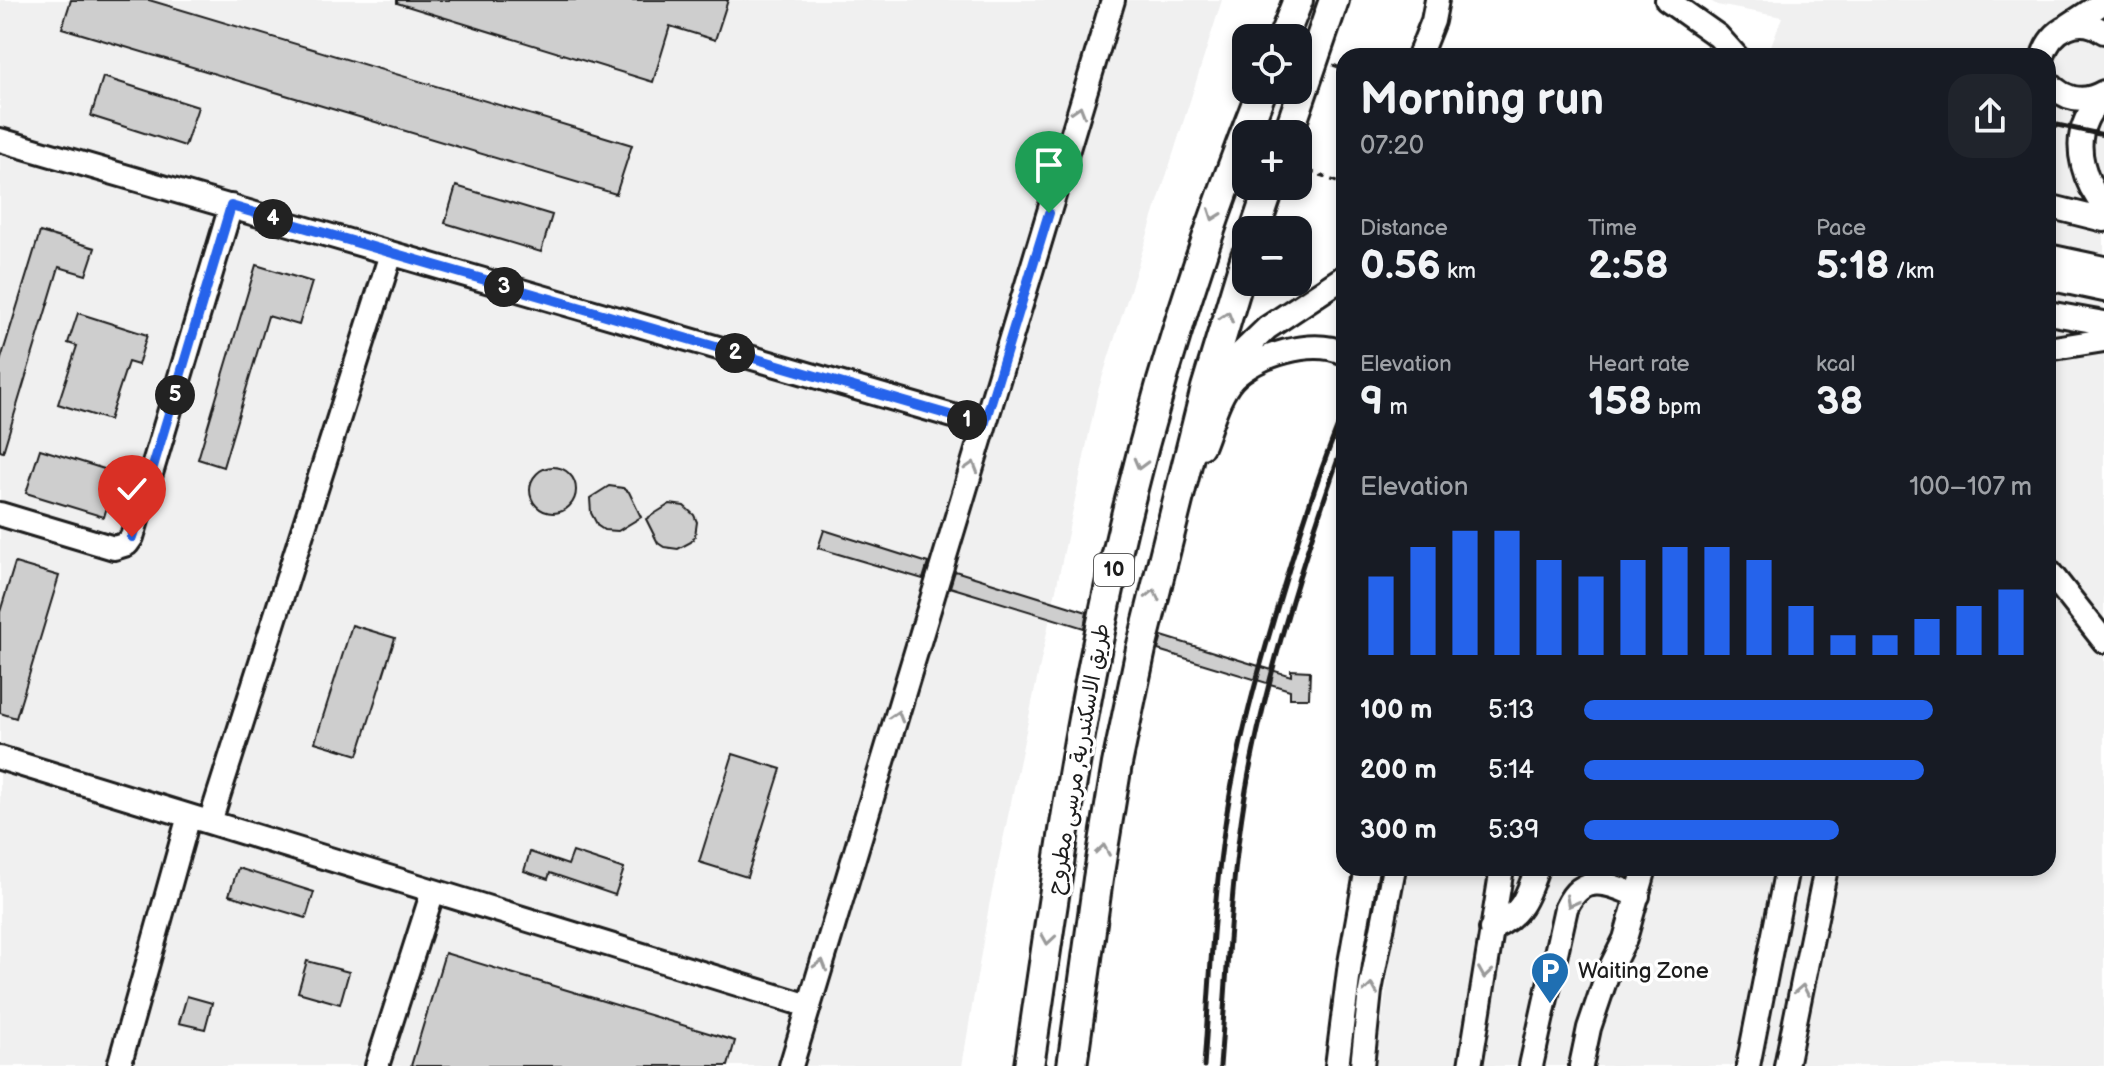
<!DOCTYPE html>
<html lang="en">
<head>
<meta charset="utf-8">
<style>
  :root { --surface:#171b24; --page:#20242c; --text:#f1f3f6; --muted:#9ea1a6; --accent:#2563eb }
  body { margin:0; font-family:"Balsamiq Sans","Playpen Sans Arabic",sans-serif; background:var(--page); color:var(--text); height:100vh; display:flex; flex-direction:column; font-size:30px; white-space:nowrap }
  * { box-sizing:border-box; margin:0 }
  p { font-size:26px; color:var(--muted) }
  .icon { flex:none; width:44px; height:44px; fill:none; stroke:currentColor; stroke-width:2; stroke-linecap:round; stroke-linejoin:round }
  .map { position:relative; flex:1; overflow:hidden }
  .drawer { position:absolute; left:1336px; top:48px; width:720px; height:828px; display:flex; flex-direction:column; background:var(--surface); border-radius:24px; box-shadow:0 4px 12px #0003 }
  .drawer>* { flex:none }
  .tools { position:absolute; left:1232px; top:24px; display:grid; gap:16px }
  .tools a { display:grid; place-items:center; width:80px; height:80px; border-radius:16px; background:var(--surface); box-shadow:0 4px 12px #0003; font-size:40px }
  .pin { position:absolute; display:grid; place-items:center; width:68px; height:68px; color:#fff; margin:-82px -34px; border-radius:50% 50% 50% 0; rotate:-45deg; box-shadow:0 0 8px #0007 }
  .pin .icon { rotate:45deg }
  .km { position:absolute; width:40px; height:40px; margin:-20px; border-radius:50%; background:#222; color:#fff; font-size:22px; line-height:40px; text-align:center }
  .round { display:grid; place-items:center; flex:none; width:84px; height:84px; border-radius:24px; background:var(--page) }
  .head { display:flex; align-items:center; justify-content:space-between; height:136px; padding:0 24px }
  h1 { font-size:44px; font-weight:600; line-height:60px }
  .figures { display:grid; grid-template-columns:repeat(3,1fr); gap:12px; height:136px; padding:8px 24px }
  .figures div { display:grid; align-content:center }
  .figures b { font-size:40px; font-weight:600 }
  .figures small { font-size:22px; font-weight:400 }
  .figures p { font-size:22px }
  .chart { height:224px; padding:16px 24px }
  .chart p { display:flex; justify-content:space-between }
  .chart svg { width:100%; height:144px; margin-top:8px; stroke:var(--accent); stroke-width:6 }
  ul { padding:0 24px; list-style:none; font-size:26px }
  li { display:grid; grid-template-columns:128px 96px 1fr; align-items:center; height:60px }
  li i { height:20px; border-radius:10px; background:var(--accent) }
  .map>svg:first-child { display:block }
  .built { fill:#f0f0f0 }
  .building { fill:#cecece; stroke:#1c1c1c; stroke-width:2 }
  .lines { fill:none; stroke-linecap:round; stroke-linejoin:round }
  .minor-casing { stroke:#1c1c1c; stroke-width:28 }
  .major-casing { stroke:#1c1c1c; stroke-width:34 }
  .path { stroke:#1c1c1c; stroke-width:3; stroke-dasharray:6 6; stroke-linecap:butt }
  .minor { stroke:#fff; stroke-width:22 }
  .major { stroke:#fff; stroke-width:28 }
  .rail { stroke:#1c1c1c; stroke-width:5 }
  .oneway { stroke:#999 }
  .route-casing { stroke:#fff; stroke-width:16 }
  .route { stroke:#2563eb; stroke-width:10 }
  .labels { text-anchor:middle; dominant-baseline:central; stroke-width:7; stroke-linejoin:round; paint-order:stroke }
  .shield { fill:#fff; stroke:#606060; stroke-width:2 }
  .shield-label { font-size:20px; font-weight:bold; fill:#1c1c1c }
  .street-label { font-size:22px; fill:#1c1c1c; stroke:#fff }
  .poi-label { font-size:22px; fill:#1c1c1c; stroke:#fff; text-anchor:start }
</style>
</head>
<body>
<div class="map">
<svg width="2104" height="1066" viewBox="0 0 2104 1066">
  <rect width="100%" height="100%" fill="#fff"/>
  <filter id="ink" filterUnits="userSpaceOnUse"><feTurbulence type="fractalNoise" baseFrequency=".0125" numOctaves="2"/><feDisplacementMap in="SourceGraphic" scale="16" xChannelSelector="R" yChannelSelector="G"/><feConvolveMatrix kernelMatrix="1 2 1 2 8 2 1 2 1" color-interpolation-filters="sRGB"/></filter>
  <g filter="url(#ink)">
    <path class="built" d="M0,0H1222L1098,391L989,906L962,1066H0Z
      M1709,0H2104V1066H1375L1404,868H2048V56H1767L1782,17L1717,5Z"/>
    <path class="building" d="M71,0H149L632,145L616,194L62,28Z
      M397,0H728L715,40L670,26L653,82L397,3Z
      M103,77L198,107L185,146L91,116Z
      M456,186L552,215L541,252L445,223Z
      M40,232L95,248L86,275L59,267L3,452L0,451V362Z
      M256,265L312,282L299,325L268,316L223,467L198,459Z
      M78,313L147,335L138,365L128,362L109,420L58,404L77,346L68,343Z
      M40,449L117,473L104,517L26,493Z
      M530 490a23 23 0 1 1 46 0a23 23 0 1 1-46 0Z
      M609,486L623,488L629,492L641,517L618,531L604,530L598,526L591,513L590,498Z
      M670,504L684,506L694,515L697,522L695,536L691,542L678,549L664,547L658,543L646,519Z
      M824,530L928,563L923,579L818,548Z
      M15,563L59,576L16,718L0,713V612Z
      M955,571L1087,612L1084,628L950,587Z
      M352,625L395,638L358,755L315,742Z
      M1162,636L1291,676V670L1310,671L1309,698H1290V690L1158,650Z
      M733,754L781,769L747,877L699,862Z
      M530,852L568,865L573,852L624,869L615,895L550,873L548,879L524,871Z
      M238,868L314,892L306,918L229,895Z
      M445,953L735,1041L728,1066H411Z
      M307,961L349,972L340,1004L298,992Z
      M187,996L212,1003L205,1029L179,1023Z"/>
    <g class="lines">
      <defs>
        <path id="minor" d="M1667,0L1718,36L1736,56
          M2069,25L2104,2
          M1419,56L1433,21L1437,0
          M2043,56C2051,29 2079,14 2104,32
          M2048,82C2064,100 2083,104 2104,92
          M2104,93C2098,102 2090,111 2086,120C2073,148 2085,184 2104,206
          M0,140L984,425
          M2048,206L2104,220
          M2048,256L2104,268
          M2048,278L2104,290
          M2048,313L2104,323
          M2048,349L2104,340
          M1209,384L1267,328L1344,277
          M1202,447C1211,426 1217,397 1233,379C1256,355 1313,338 1344,353
          M0,514L114,548L127,544L132,537L231,206
          M2048,570L2104,641
          M0,758L809,1006
          M210,822L391,254
          M1491,929C1521,916 1527,897 1537,868
          M119,1066L189,816
          M377,1066L433,891
          M791,1066L1113,0
          M1337,1066L1350,963L1367,868
          M1362,1066L1370,991L1394,868
          M1470,1066L1502,868
          M1531,1066L1566,908C1582,872 1608,883 1638,896
          M1581,1066L1589,1028L1607,975L1625,939L1645,868
          M1748,1066L1787,868
          M1786,1066L1826,868"/>
        <path id="major" d="M1283,38L1298,0
          M1288,134L1334,0
          M1255,230L1270,186
          M1029,1066C1050,924 1069,782 1098,641C1136,453 1191,268 1262,90
          M1072,1066L1098,879L1117,764L1141,649L1206,388L1246,256"/>
      </defs>
      <use href="#minor" class="minor-casing"/>
      <use href="#major" class="major-casing"/>
      <path class="path" d="M1333,65L1344,69
        M1298,166L1344,185"/>
      <use href="#minor" class="minor"/>
      <use href="#major" class="major"/>
      <path class="rail" d="M2048,123L2104,135
        M1204,1066C1210,984 1213,900 1226,818C1238,742 1259,668 1281,595C1300,532 1319,471 1344,411
        M1220,1066C1228,966 1231,862 1251,763C1273,654 1307,547 1344,442"/>
    </g>
    <defs><path id="oneway-chevron" d="M-2-3.5L2.5 0L-2 3.5" fill="none" stroke-width="1.6" stroke-linecap="round" stroke-linejoin="round" transform="scale(2)"/></defs>
    <g class="oneway">
      <use href="#oneway-chevron" transform="translate(1079 111) rotate(-73)"/>
      <use href="#oneway-chevron" transform="translate(1214 215) rotate(110)"/>
      <use href="#oneway-chevron" transform="translate(1227 317) rotate(-73)"/>
      <use href="#oneway-chevron" transform="translate(1140 464) rotate(105)"/>
      <use href="#oneway-chevron" transform="translate(972 467) rotate(-73)"/>
      <use href="#oneway-chevron" transform="translate(1153 595) rotate(-77)"/>
      <use href="#oneway-chevron" transform="translate(897 716) rotate(-73)"/>
      <use href="#oneway-chevron" transform="translate(1103 850) rotate(-81)"/>
      <use href="#oneway-chevron" transform="translate(1571 902) rotate(118)"/>
      <use href="#oneway-chevron" transform="translate(1048 939) rotate(99)"/>
      <use href="#oneway-chevron" transform="translate(821 965) rotate(-73)"/>
      <use href="#oneway-chevron" transform="translate(1485 973) rotate(99)"/>
      <use href="#oneway-chevron" transform="translate(1371 989) rotate(-81)"/>
      <use href="#oneway-chevron" transform="translate(1802 990) rotate(-79)"/>
    </g>
  </g>
  <g class="lines" filter="url(#ink)">
    <defs>
      <path id="route" d="M132,537L231,206L984,425L1049,213"/>
    </defs>
    <use href="#route" class="route-casing"/>
    <use href="#route" class="route"/>
  </g>
  <defs>
    <symbol id="parking-pin" viewBox="-11 -11 22 30"><path d="M0 17L-7.5 6A9.5 9.5 0 1 1 7.5 6Z" fill="#1f6fb2" stroke="#fff"/><path d="M-3.5-5.5H1a3.5 3.5 0 0 1 0 7H-1V5.5H-3.5ZM-1-3.4V-.6H.8a1.4 1.4 0 0 0 0-2.8Z" fill="#fff"/></symbol>
  </defs>
  <g fill-rule="evenodd">
    <use href="#parking-pin" x="1528" y="949" width="44" height="60"/>
  </g>
  <g class="labels">
    <rect class="shield" x="1094" y="554" width="40" height="32" rx="6"/>
    <g class="shield-label">
      <text x="1114" y="570">10</text>
    </g>
    <g class="street-label">
      <text transform="translate(1079 759) rotate(-80)">طريق الاسكندرية, مرسى مطروح</text>
    </g>
    <g class="poi-label">
      <text x="1578" y="971">Waiting Zone</text>
    </g>
  </g>
</svg>
<div class="tools">
<a><svg class="icon" aria-label="locate" viewBox="0 0 24 24"><circle cx="12" cy="12" r="6"/><path d="M12 2v4M12 18v4M2 12h4M18 12h4"/></svg></a>
<a>+</a>
<a>−</a>
</div>
<div class="pin" style="left:1049px;top:213px;background:#1e9e55"><svg class="icon" aria-label="arrive" viewBox="0 0 24 24"><path d="M6 21V4h12l-3 4 3 4H6"/></svg></div>
<div class="pin" style="left:132px;top:537px;background:#d93025"><svg class="icon" aria-label="check" viewBox="0 0 24 24"><path d="M5 12l5 5 9-10"/></svg></div>
<b class="km" style="left:967px;top:420px">1</b>
<b class="km" style="left:735px;top:353px">2</b>
<b class="km" style="left:504px;top:287px">3</b>
<b class="km" style="left:273px;top:219px">4</b>
<b class="km" style="left:175px;top:395px">5</b>
<section class="drawer">
<div class="head"><div><h1>Morning run</h1><p>07:20</p></div><a class="round"><svg class="icon" aria-label="share" viewBox="0 0 24 24"><path d="M12 15V3M7 8l5-5 5 5M5 13v7h14v-7"/></svg></a></div>
<div class="figures">
<div><p>Distance</p><b>0.56<small> km</small></b></div>
<div><p>Time</p><b>2:58</b></div>
<div><p>Pace</p><b>5:18<small> /km</small></b></div>
</div>
<div class="figures">
<div><p>Elevation</p><b>9<small> m</small></b></div>
<div><p>Heart rate</p><b>158<small> bpm</small></b></div>
<div><p>kcal</p><b>38</b></div>
</div>
<div class="chart"><p><span>Elevation</span>100–107 m</p>
<svg viewBox="0 0 160 44" preserveAspectRatio="none"><path d="M5 44V20M15 44V11M25 44V6M35 44V6M45 44V15M55 44V20M65 44V15M75 44V11M85 44V11M95 44V15M105 44V29M115 44V38M125 44V38M135 44V33M145 44V29M155 44V24"/></svg>
</div>
<ul>
<li><b>100 m</b>5:13<i style="width:78%"></i></li>
<li><b>200 m</b>5:14<i style="width:76%"></i></li>
<li><b>300 m</b>5:39<i style="width:57%"></i></li>
</ul>
</section>
</div>
</body>
</html>
